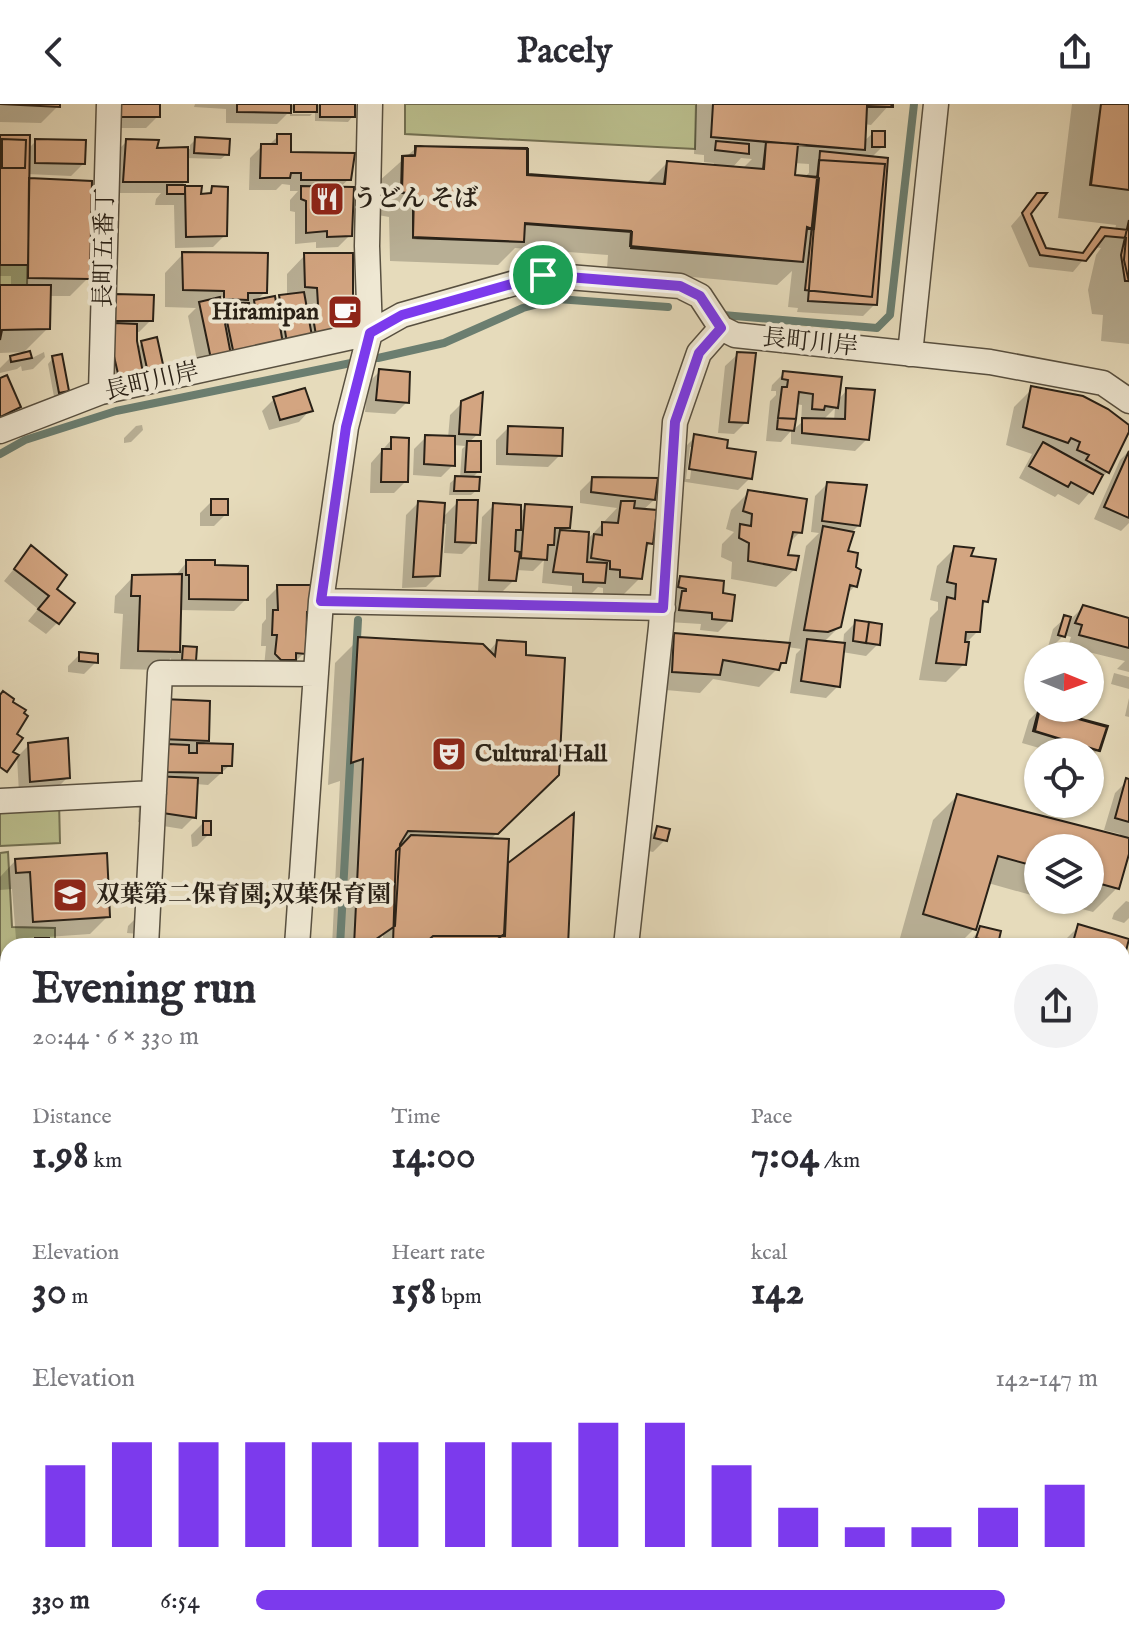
<!DOCTYPE html>
<html lang="en">
<head>
<meta charset="utf-8">
<style>
  :root { --surface:#fff; --page:#f2f2f3; --text:#2b2b33; --muted:#7c7c81; --accent:#7c3aed }
  body { margin:0; font-family:"IM FELL English","Noto Serif JP",serif; background:var(--page); color:var(--text); height:100vh; display:flex; flex-direction:column; font-size:30px; white-space:nowrap }
  * { box-sizing:border-box; margin:0 }
  p { font-size:26px; color:var(--muted) }
  .icon { flex:none; width:44px; height:44px; fill:none; stroke:currentColor; stroke-width:2; stroke-linecap:round; stroke-linejoin:round }
  .map { position:relative; flex:1; overflow:hidden }
  .drawer { position:absolute; left:0px; top:834px; width:1130px; height:708px; display:flex; flex-direction:column; background:var(--surface); border-radius:24px 24px 0 0; box-shadow:0 2px 6px #0004 }
  .drawer>* { flex:none }
  .needle { width:52px; rotate:91deg }
  .tools { position:absolute; left:1024px; top:538px; display:grid; gap:16px }
  .tools a { display:grid; place-items:center; width:80px; height:80px; border-radius:50%; background:var(--surface); box-shadow:0 2px 6px #0004; font-size:40px }
  .pin { position:absolute; display:grid; place-items:center; width:68px; height:68px; color:#fff; margin:-34px; border:4px solid #fff; border-radius:50%; box-shadow:0 2px 8px #0007 }
  .round { display:grid; place-items:center; flex:none; width:84px; height:84px; border-radius:42px; background:var(--page) }
  .overview { display:flex; align-items:center; justify-content:space-between; height:136px; padding:0 32px }
  h1 { font-size:44px; font-weight:700; line-height:60px }
  .metrics { display:grid; grid-template-columns:repeat(3,1fr); gap:12px; height:136px; padding:8px 32px }
  .metrics div { display:grid; align-content:center }
  .metrics b { font-size:40px; font-weight:700 }
  .metrics small { font-size:22px; font-weight:400 }
  .metrics p { font-size:22px }
  .chart { height:224px; padding:16px 32px }
  .chart p { display:flex; justify-content:space-between }
  .chart svg { width:100%; height:144px; margin-top:8px; stroke:var(--accent); stroke-width:6 }
  ul { padding:0 32px; list-style:none; font-size:26px }
  li { display:grid; grid-template-columns:128px 96px 1fr; align-items:center; height:60px }
  li i { height:20px; border-radius:10px; background:var(--accent) }
  header { display:flex; justify-content:space-between; align-items:center; height:104px; padding:0 32px; background:var(--surface); font-size:36px; font-weight:700 }
  .map>svg:first-child { display:block }
  .green { fill:#babe8d; stroke:#727052; stroke-width:2 }
  .shadow { fill:#0003; fill-rule:evenodd }
  .lines { fill:none; stroke-linecap:round; stroke-linejoin:round }
  .stream { stroke:#6b7e70; stroke-width:8 }
  .building { fill:#d3a581; stroke:#292117; stroke-width:2 }
  .street-casing { stroke:#585040; stroke-width:27 }
  .secondary-casing { stroke:#292117; stroke-width:37 }
  .highway-casing { stroke:#292117; stroke-width:47 }
  .street { stroke:#efe8d3; stroke-width:24 }
  .secondary { stroke:#efe8d3; stroke-width:34 }
  .highway { stroke:#e3be7e; stroke-width:44 }
  .route-casing { stroke:#fff; stroke-width:16 }
  .route { stroke:#7c3aed; stroke-width:10 }
  .labels { text-anchor:middle; dominant-baseline:central; stroke-width:8; stroke-linejoin:round; paint-order:stroke }
  .poi-label { font-size:24px; font-weight:bold; fill:#292117; stroke:#efe8d3; text-anchor:start }
  .street-label { font-size:24px; fill:#292117; stroke:#efe8d3 }
</style>
</head>
<body>
<header><svg class="icon" aria-label="back" viewBox="0 0 24 24"><path d="M15 5l-7 7 7 7"/></svg>Pacely<svg class="icon" aria-label="share" viewBox="0 0 24 24"><path d="M12 15V3M7 8l5-5 5 5M5 13v7h14v-7"/></svg></header>
<div class="map">
<svg width="1129" height="1542" viewBox="0 0 1129 1542">
  <rect width="100%" height="100%" fill="#e6dbbb"/>
  <filter id="stains"><feTurbulence type="fractalNoise" baseFrequency=".0025" numOctaves="4"/><feColorMatrix values="0 0 0 0 .2 0 0 0 0 .09 0 0 0 0 .02 0 0 0 .5 -.17"/></filter>
  <radialGradient id="worn" r=".72"><stop offset=".6" stop-color="#630" stop-opacity="0"/><stop offset="1" stop-color="#630" stop-opacity=".3"/></radialGradient>
  <path class="green" d="M405,0H696L695,45L405,30Z
    M29,85L27,181H0V86Z
    M59,697L60,739L0,742V702Z
    M8,748L12,823L55,824V842H8V951H0V749Z
    M0,1447H8V1534H64L63,1542H0Z
    M152,1534H204L202,1542H150Z
    M275,1534H375L388,1537L387,1542H273Z"/>
  <path class="shadow" d="M0,0H60L41,19L0,18Z
    M115,0H158V12L146,24H109Z
    M195,0H353V12L348,18L315,17V7L312,9V6H284V10H287L277,20L226,19V5L194,3Z
    M696,0H890L871,21L864,20L863,38L873,29L883,42L871,54L875,200L863,212L797,208L798,204L788,203L792,167L777,181L607,165L608,151L515,144L498,161L390,157L389,113L378,111V78L416,44L525,73L646,80L667,59L713,63L714,59L704,58V51L694,50ZM741,54L752,55L742,65L732,64ZM794,59L809,60V69L803,74L792,73Z
    M1072,0H1129V240L1101,237L1103,211L1092,210L1088,186L1096,151L1101,144L1094,143L1073,168L1029,163L1011,122L1038,91L1029,110L1044,146L1080,150L1102,125L1115,126L1116,121L1058,114Z
    M290,10H312L310,12H290Z
    M278,32L289,50L349,75L339,84L350,131L338,143L316,144V138L295,140V108L290,107V96L298,87H290V81L282,80L276,86H249L250,54L262,42H268Z
    M0,33L28,45L36,37L83,60L71,72L27,70V80L88,174L70,192H48V224L24,248L0,249V183H11V172H0Z
    M196,35L227,50L221,55L186,54V77L180,83L200,84L199,92H206L213,84L225,131L213,143L175,144L174,101H155L156,95L161,89H112L115,49L127,37L155,47L190,45V41Z
    M183,150L265,188L255,198L274,199L280,193L287,192V170L305,151L340,226L199,266L188,212L196,204L165,203V169ZM214,193L246,194L242,198L214,197Z
    M115,192L151,216L139,228H135L136,245L142,239L162,265L107,285Z
    M44,248L45,253L33,265L22,267L21,262L17,265L0,269V264L11,253L29,249L30,255Z
    M738,250L746,318L734,330L718,329L725,262Z
    M53,254L67,286L61,292L54,293L48,260Z
    M380,267L407,298L395,310L365,308L368,279Z
    M784,269L837,297L847,286L867,335L855,347L791,340V327L781,338L766,337L770,297L776,291V287H771L772,281ZM795,300L802,301L801,319L792,327ZM835,304L834,317L823,316Z
    M1032,285L1129,323L1107,368L1079,401L1058,390L1055,393L1019,374L1032,350L1006,341L1014,303Z
    M274,295L310,306L299,318L269,326L262,307Z
    M462,299L478,330L468,339L479,367L472,374L477,386L471,391H449L450,379L456,374H460L462,345L465,342L453,341V361L441,373L413,371L414,345L426,333L448,334L450,311Z
    M142,321L143,326L131,338L124,339V334L136,322Z
    M508,324L560,351L548,363L496,361V336Z
    M695,333L725,345L750,374L738,386L679,377L683,345ZM690,343H694L690,375H686Z
    M392,335L406,377L394,389H370L371,359Z
    M1129,347V419L1121,427L1094,415L1120,356Z
    M592,375L654,396L642,407L651,439L644,445L640,474L622,492L603,491V484L598,483L591,490H572V482L542,479L544,456L533,467L516,466L514,476L502,488H478L482,413L494,401L519,409L526,403L568,424L563,429L586,437L617,404L580,399V387Z
    M827,380L858,422L852,428L845,449L855,482L846,491L840,522L823,539L843,541L844,530L856,518L878,540L866,552L842,548L838,582L826,594L790,589L796,550L801,545L787,543L784,558L759,583L713,575L700,589L654,585L657,549L675,531L788,541L806,442L819,429L811,428L815,392Z
    M749,388L800,428L788,440L786,452L795,465L776,483L731,475L732,458L721,453L722,440L734,428L726,425L731,406Z
    M212,397L226,410L214,422H200V409Z
    M458,398L474,438L462,450L444,449L446,420L442,419L438,471L426,483L402,484L406,411L418,399L442,414Z
    M31,444L54,486L58,518L46,530L28,517L38,505L4,477Z
    M955,444L969,453L987,497L980,503L978,527L967,538L964,560L946,578L919,576L930,514L938,506V498L930,496L937,462Z
    M187,458L246,495L234,507L179,506L178,550L183,545L194,556L182,568H171V554L160,566L120,565L123,510L114,509L115,492L133,473L175,472Z
    M681,474L721,490L730,516L718,528L700,526L701,520L668,518L670,501L675,496L667,495L669,486Z
    M278,483L310,507L305,513L304,549L292,561L264,563L266,542H261L262,520L266,515V495Z
    M1083,503L1129,516V568L1117,565L1125,557L1068,543L1071,533L1064,531L1051,544L1048,543L1053,525L1065,514L1071,515Z
    M359,535L488,548L497,538L524,553L557,670L490,736L506,765L510,761L566,842H383V831L372,842H332L340,677L328,681L335,559Z
    M80,550L96,558L84,570L68,568V562Z
    M1114,569L1129,573V585L1111,580Z
    M1129,594V613L1125,612Z
    M1041,604L1098,646L1090,654V648H1053L1022,639L1029,616Z
    M151,609L207,636L202,641L230,661L208,681L196,680L194,713L182,725L138,718L140,686L152,674Z
    M29,641L68,673L56,685L19,689L17,653Z
    M1127,677H1129V743L1117,784L1093,808L1049,796H1090V744H1038V793L988,779L974,825L957,842H928L900,834L933,716L957,692L1119,734L1120,730L1104,726L1115,689Z
    M203,719L209,730L197,742L192,743L191,731Z
    M658,724L665,736L653,748L644,746L646,736Z
    M15,757L108,812L90,830L47,833V842H30L38,833L16,835L12,785L0,786V773Z
    M1126,797L1129,798V814L1124,819L1112,815L1114,809Z
    M140,810L139,830L127,829L128,822Z
    M1078,823L1127,836L1122,855V842H1064L1066,835Z
    M981,824L996,839L992,842H966Z
    M1122,965L1129,966V1019L1122,1018Z
    M0,1051H8V1090H0Z
    M1122,1070L1129,1071V1183L1122,1182Z
    M0,1209L8,1210V1371L0,1370Z
    M1129,1218V1334L1122,1332V1222Z
    M1125,1397H1129V1542H1118L1119,1534H1122V1399Z
    M116,1534H147V1542H108Z
    M196,1534H256L254,1542H195Z
    M315,1534H338L332,1541L315,1537Z
    M338,1534H529L520,1542L506,1538L504,1542H347V1535Z
    M552,1534H581L578,1542H549Z
    M812,1534H867L859,1542H809Z
    M867,1534H944L942,1542H865Z"/>
  <g class="lines">
    <path class="stream" d="M723,211L877,224L890,211L914,0
      M378,254L444,239L523,204L557,195L668,203
      M0,350L25,336L116,307L351,259
      M340,842L358,516"/>
  </g>
  <path class="building" d="M0,0H60V3Z
    M120,0H160V13H120Z
    M237,0H291V9L237,8Z
    M294,0H317V8H294Z
    M320,0H355V13H320Z
    M713,0H892L891,3H867L865,46L711,33Z
    M713,0H893V3L867,2L865,46L798,41L795,71L819,74L814,125H807L803,158L631,144L632,128L525,120L524,138L413,133L414,90L402,89L403,52H415L416,42L528,45V70L665,80L667,57L764,65L766,38L711,33Z
    M1101,0H1129V86L1091,81Z
    M1101,0H1129V86L1090,81Z
    M872,27H885V43H872Z
    M277,30H291V48L355,49L351,76H301V69H291L290,74H260L261,40H277Z
    M0,31H30L28,161H0Z
    M195,33L230,35L229,51L194,49Z
    M2,35L26,36L25,64H2Z
    M35,35L86,36L85,60L35,59Z
    M126,35L159,36L157,44L188,43V78H123Z
    M716,37L749,40V50L715,46Z
    M766,38L798,40L795,71L818,73L812,125L807,123L803,158L630,142L631,127L525,119L524,138L413,134V90L401,88L402,52L415,51V42L527,44V71L664,80L667,57L763,65Z
    M820,47L888,54L877,201L808,197Z
    M819,56L885,60L872,193L805,186Z
    M29,74L92,77L90,175L28,174Z
    M167,81H185V90H167Z
    M185,82H202L201,90L211,89L212,82L228,83L227,132L186,133Z
    M301,82L354,83L352,132L327,133V127L306,129V97L301,95Z
    M1037,89H1047L1031,110L1046,144L1083,149L1101,123L1128,126L1129,123V178L1124,156L1126,134L1105,132L1086,157L1040,151L1022,109Z
    M1129,116V177H1125L1121,151Z
    M182,148L268,149L267,189H248V196L224,195V187L183,186Z
    M304,149H353V211L342,227L316,231L311,202L318,201L317,184L305,183Z
    M0,181H51L50,225L2,226L0,236Z
    M304,188L312,232L287,239L279,191Z
    M114,190L154,191L153,217H114Z
    M275,192L283,240L234,251L223,198L249,199L250,211H256L254,196Z
    M220,193L231,251L211,255L199,198Z
    M114,219L137,220V237L143,269L119,274L113,248Z
    M157,233L164,265L148,269L141,237Z
    M30,247L32,254L11,258L10,252Z
    M737,248L756,249L748,319L729,318Z
    M62,250L69,287L59,289L52,252Z
    M379,265L410,268L409,299L376,296Z
    M783,267L842,273L838,304L825,302L824,306L812,305L813,290L799,288L796,315L778,314L782,283H787L788,276L782,275Z
    M7,271L21,303L0,313V274Z
    M1031,282L1083,292L1108,305L1129,321V328L1109,369L1086,356L1089,351L1077,346L1080,338L1071,334L1068,339L1023,323Z
    M305,284L313,307L280,316L273,293Z
    M846,284L875,286L869,336L802,329V314L845,315Z
    M483,288L480,331L459,330L461,297Z
    M778,314L796,315L794,327L777,325Z
    M508,322L563,324L562,352L507,350Z
    M694,330L728,336L727,344L756,348L752,375L689,365Z
    M425,331L455,332V362L424,360Z
    M391,333L409,334L408,378H381L382,345H391Z
    M467,337H481V368H465Z
    M1043,338L1103,371L1093,390L1071,378L1068,383L1029,362Z
    M1129,347V414L1104,403Z
    M455,372L480,373L479,387H454Z
    M592,373L658,374L655,396L591,388Z
    M827,378L867,381L860,422L822,417Z
    M748,386L807,395L802,429L793,428L788,451L799,452L796,466L748,457L749,439L739,434L740,420L751,422L752,410L743,407Z
    M211,395H228V411H211Z
    M457,396H478L476,439L455,438Z
    M418,397L445,399L440,472L413,473Z
    M621,397H635L634,404L657,406L653,440L647,439L642,475L620,473V466L610,465V457L591,454L594,430L602,431V418L618,419Z
    M493,399L521,401V426H516L515,447L520,448L516,477L489,476Z
    M525,400L572,403L570,424H555L554,441H548L547,456L521,454Z
    M823,422L854,428L848,447L858,449L856,463L861,466L857,483L850,481L841,523L828,528L804,526Z
    M560,426L589,428L587,458L607,459L605,479L583,478V470L553,468Z
    M31,441L67,471L57,485L75,499L59,520L38,505L49,492L14,465Z
    M954,442L974,444L971,452L996,455L988,498L983,497L980,528H966L965,538H969L966,561L936,559L947,493L955,495L956,480L947,478Z
    M186,456H215V461L248,462V496L189,495V471H186Z
    M182,470L180,548L138,547L140,492H131L132,471Z
    M680,472L724,477L723,489L735,491L732,517L712,515V509L679,506L682,487H686V485L678,483Z
    M277,481H312V508H307L306,550L296,549V556H281L275,550L277,531H272L273,506H278Z
    M1083,501L1129,514V544L1079,531L1082,521L1075,519Z
    M1064,511L1071,513L1065,533L1058,531Z
    M855,516L869,518L866,539L853,537Z
    M869,518L882,520L880,541L866,539Z
    M674,529L790,539L786,559H781L779,566L723,556L720,571L672,568Z
    M358,533L483,540L495,552L497,536L526,538V551L565,554L559,671L498,730L408,727L400,740L395,822L366,842H354L363,655L351,659Z
    M807,535L845,539L840,583L801,577Z
    M183,542L197,543L196,557L182,556Z
    M79,548L98,550V559L79,557Z
    M3,587L14,595L13,598L26,606L24,609L28,612L17,630L23,634L13,648L19,651L7,668L0,663V591Z
    M162,595L210,597L209,637L161,635Z
    M1039,604L1107,623L1099,647L1033,627Z
    M1040,604L1108,622L1100,647L1035,627Z
    M68,634L70,674L30,678L28,639Z
    M197,639L233,640L232,662H222V669L166,668L168,640L189,641V649H197Z
    M151,672L198,674L196,714L149,707Z
    M1126,674L1129,675V718L1115,714Z
    M957,690L1129,734V750L1119,785L1090,777V744H1038V763L998,752L976,826L923,810Z
    M574,709L568,842H422L433,832H505L508,759Z
    M203,717H211V731H203Z
    M657,722L670,725L667,737L654,734Z
    M411,731L509,735L504,830L489,842L393,840L396,747Z
    M107,749L110,813L33,818L30,768L16,769L15,755Z
    M1078,820L1129,835L1122,863V842H1072Z
    M980,822L1001,827L998,840L976,834Z
    M35,834H49V842H35Z
    M154,837L200,841V842H153Z
    M1122,962L1129,964V989L1122,987Z
    M0,1049H8V1079H0Z
    M1122,1068L1129,1070V1145L1122,1144Z
    M1123,1154L1129,1155V1169L1126,1168L1122,1187Z
    M0,1207L8,1208V1279H0Z
    M1122,1220L1129,1221V1294L1122,1293Z
    M1122,1230L1129,1231V1302L1122,1300Z
    M0,1283H8V1353H0Z
    M1124,1394L1129,1395V1502L1122,1500Z
    M64,1534H86L85,1542H63Z
    M117,1534H149V1542H117Z
    M205,1534H258L256,1542H204Z
    M449,1534H448H509L506,1542L448,1539Z
    M558,1534H583L580,1542H555Z
    M818,1534H868L867,1537L861,1535L859,1542H816Z
    M903,1534H946L944,1542H903L901,1541Z"/>
  <g class="lines">
    <defs>
      <path id="street" d="M910,250L936,0
        M101,288L109,0
        M0,327L101,288L370,229L402,211L543,171L680,182L700,192L721,224L735,231L990,258L1103,279L1129,297
        M321,497L663,504
        M0,697L154,689
        M146,842L160,569L316,570
        M297,842L321,497L346,323L370,229L367,142L370,0
        M626,842L661,523L675,318L699,249L721,224
        M0,965H8
        M1122,1039L1129,1040
        M0,1370H8
        M731,1534L755,1542"/>
      <path id="secondary" d="M1122,904L1129,877
        M971,1542L972,1534"/>
      <path id="highway" d="M0,1162L8,1164
        M1122,1343L1129,1345"/>
    </defs>
    <use href="#street" class="street-casing"/>
    <use href="#secondary" class="secondary-casing"/>
    <use href="#highway" class="highway-casing"/>
    <use href="#street" class="street"/>
    <use href="#secondary" class="secondary"/>
    <use href="#highway" class="highway"/>
  </g>
  <g class="lines">
    <defs>
      <path id="route" d="M543,171L680,182L700,192L721,224L699,249L675,318L663,504L321,497L346,323L370,229L402,211Z"/>
    </defs>
    <use href="#route" class="route-casing"/>
    <use href="#route" class="route"/>
  </g>
  <defs>
    <symbol id="restaurant-square" viewBox="-11 -11 22 22"><rect x="-9" y="-9" width="18" height="18" rx="4" fill="#8f2418" stroke="#efe8d3"/><path d="M-5-6h1v4h1v-4h1v4h1v-4h1v5L-1.5 .5V6h-2V.5L-5-1ZM5-6V6H3V1.5H1.5Q1.5-4 5-6Z" fill="#fff"/></symbol>
    <symbol id="cafe-square" viewBox="-11 -11 22 22"><rect x="-9" y="-9" width="18" height="18" rx="4" fill="#8f2418" stroke="#efe8d3"/><path d="M-5.5-4.5H6V0H3Q3 3.5 0 3.5H-2.5Q-5.5 3.5-5.5 0ZM3-3.2v2h1.7v-2ZM-6 4.5H4V6H-6Z" fill="#fff"/></symbol>
    <symbol id="theatre-square" viewBox="-11 -11 22 22"><rect x="-9" y="-9" width="18" height="18" rx="4" fill="#8f2418" stroke="#efe8d3"/><path d="M-5-5.5Q0-4 5-5.5V0Q5 5 0 6Q-5 5-5 0ZM-3.3-2.5H-1v1.5H-3.3ZM1-2.5H3.3v1.5H1ZM-2.8 1Q0 5.5 2.8 1Z" fill="#fff"/></symbol>
    <symbol id="school-square" viewBox="-11 -11 22 22"><rect x="-9" y="-9" width="18" height="18" rx="4" fill="#8f2418" stroke="#efe8d3"/><path d="M0-5L7-2L0 1L-7-2ZM-4 1L0 2.5L4 1V4Q0 6-4 4Z" fill="#fff"/></symbol>
  </defs>
  <g fill-rule="evenodd">
    <use href="#restaurant-square" x="307" y="75" width="40" height="40"/>
    <use href="#cafe-square" x="325" y="188" width="40" height="40"/>
    <use href="#theatre-square" x="429" y="630" width="40" height="40"/>
    <use href="#school-square" x="50" y="771" width="40" height="40"/>
  </g>
  <g class="labels">
    <g class="poi-label">
      <text x="353" y="95">うどん そば</text>
      <text x="319" y="208" text-anchor="end">Hiramipan</text>
      <text x="475" y="650">Cultural Hall</text>
      <text x="96" y="791">双葉第二保育園;双葉保育園</text>
    </g>
    <g class="street-label">
      <text transform="translate(105 144) rotate(-89)">長町五番丁</text>
      <text transform="translate(810 239) rotate(6)">長町川岸</text>
      <text transform="translate(152 278) rotate(-13)">長町川岸</text>
    </g>
  </g>
  <rect width="100%" height="100%" filter="url(#stains)"/>
  <rect width="100%" height="100%" fill="url(#worn)"/>
</svg>
<div class="tools">
<a><svg class="needle" viewBox="-14 -14 28 28"><path d="M0-13l5 13h-10z" fill="#e53935"/><path d="M0 13l5-13h-10z" fill="#7c7c81"/></svg></a>
<a><svg class="icon" aria-label="locate" viewBox="0 0 24 24"><circle cx="12" cy="12" r="6"/><path d="M12 2v4M12 18v4M2 12h4M18 12h4"/></svg></a>
<a><svg class="icon" aria-label="layers" viewBox="0 0 24 24"><path d="M12 4l9 5-9 5-9-5zM3 14l9 5 9-5"/></svg></a>
</div>
<div class="pin" style="left:543px;top:171px;background:#1e9e55"><svg class="icon" aria-label="arrive" viewBox="0 0 24 24"><path d="M6 21V4h12l-3 4 3 4H6"/></svg></div>
<section class="drawer">
<div class="overview"><div><h1>Evening run</h1><p>20:44 · 6 × 330 m</p></div><a class="round"><svg class="icon" aria-label="share" viewBox="0 0 24 24"><path d="M12 15V3M7 8l5-5 5 5M5 13v7h14v-7"/></svg></a></div>
<div class="metrics">
<div><p>Distance</p><b>1.98<small> km</small></b></div>
<div><p>Time</p><b>14:00</b></div>
<div><p>Pace</p><b>7:04<small> /km</small></b></div>
</div>
<div class="metrics">
<div><p>Elevation</p><b>30<small> m</small></b></div>
<div><p>Heart rate</p><b>158<small> bpm</small></b></div>
<div><p>kcal</p><b>142</b></div>
</div>
<div class="chart"><p><span>Elevation</span>142–147 m</p>
<svg viewBox="0 0 160 44" preserveAspectRatio="none"><path d="M5 44V19M15 44V12M25 44V12M35 44V12M45 44V12M55 44V12M65 44V12M75 44V12M85 44V6M95 44V6M105 44V19M115 44V32M125 44V38M135 44V38M145 44V32M155 44V25"/></svg>
</div>
<ul>
<li><b>330 m</b>6:54<i style="width:89%"></i></li>
</ul>
</section>
</div>
</body>
</html>
